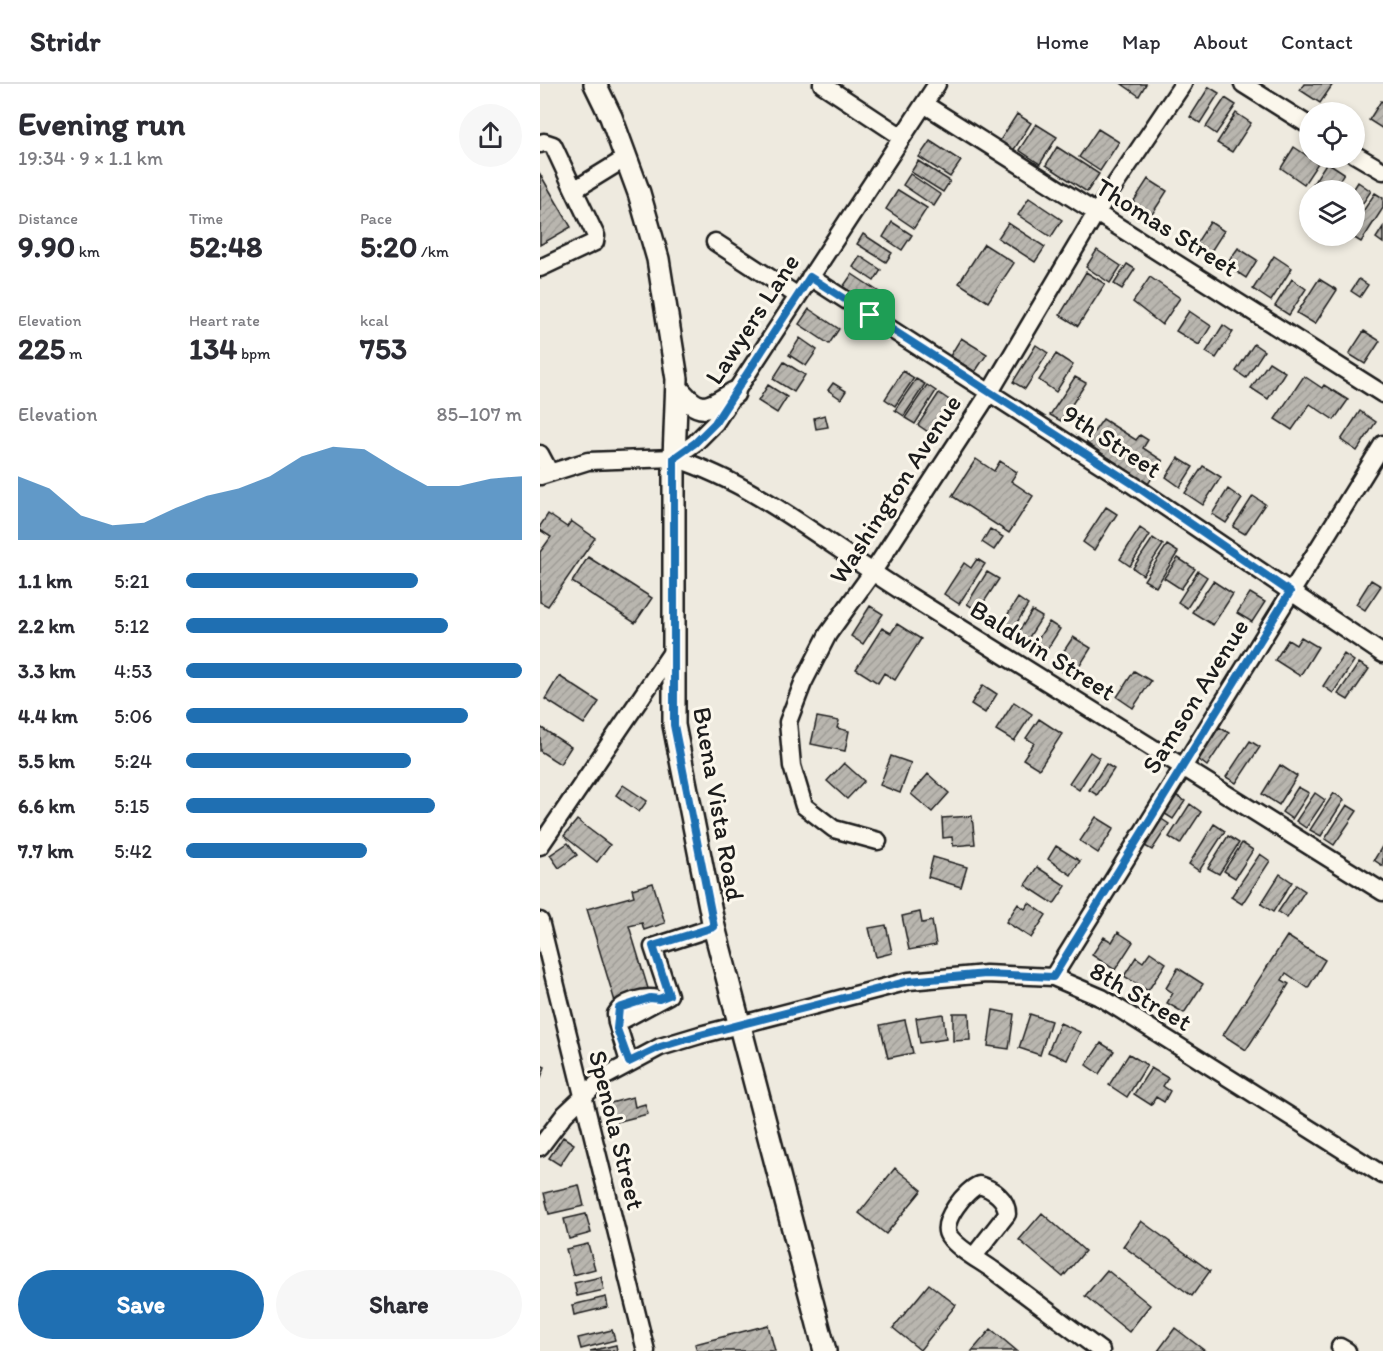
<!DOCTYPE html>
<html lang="en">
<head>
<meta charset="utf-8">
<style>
  :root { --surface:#fff; --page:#f7f7f7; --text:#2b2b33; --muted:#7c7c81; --line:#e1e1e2; --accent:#1f6fb2 }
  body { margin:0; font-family:Itim,sans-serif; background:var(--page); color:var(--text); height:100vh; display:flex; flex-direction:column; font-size:22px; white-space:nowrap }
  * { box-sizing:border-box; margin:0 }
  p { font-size:20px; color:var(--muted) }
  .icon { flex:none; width:33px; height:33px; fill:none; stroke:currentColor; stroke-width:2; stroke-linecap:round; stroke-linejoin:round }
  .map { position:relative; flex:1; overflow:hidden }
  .drawer { display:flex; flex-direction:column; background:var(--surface); width:540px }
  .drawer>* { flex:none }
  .buttons { position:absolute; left:759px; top:18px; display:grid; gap:12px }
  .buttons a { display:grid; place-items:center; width:66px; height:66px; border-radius:50%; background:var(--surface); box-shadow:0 3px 9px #0003; font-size:30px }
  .pin { position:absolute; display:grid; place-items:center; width:51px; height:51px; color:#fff; margin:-26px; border-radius:12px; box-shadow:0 3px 9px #0006 }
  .round { display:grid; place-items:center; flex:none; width:63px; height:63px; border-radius:32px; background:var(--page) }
  .overview { display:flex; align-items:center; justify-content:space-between; height:102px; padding:0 18px }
  h1 { font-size:33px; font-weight:800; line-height:45px }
  .stats { display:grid; grid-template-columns:repeat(3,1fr); gap:9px; height:102px; padding:6px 18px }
  .stats div { display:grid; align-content:center }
  .stats b { font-size:30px; font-weight:800 }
  .stats small { font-size:16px; font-weight:400 }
  .stats p { font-size:16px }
  .chart { height:168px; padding:12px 18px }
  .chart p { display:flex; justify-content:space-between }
  .chart svg { width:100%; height:108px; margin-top:6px; fill:var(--accent); opacity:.7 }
  .button { display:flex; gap:12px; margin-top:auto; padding:12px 18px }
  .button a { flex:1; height:69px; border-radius:36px; background:var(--accent); color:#fff; font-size:24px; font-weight:800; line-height:69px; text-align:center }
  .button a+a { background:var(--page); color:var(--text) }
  ul { padding:0 18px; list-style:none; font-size:20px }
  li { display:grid; grid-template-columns:96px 72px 1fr; align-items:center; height:45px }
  li i { height:15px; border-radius:8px; background:var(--accent) }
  header { display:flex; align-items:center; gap:36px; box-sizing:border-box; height:84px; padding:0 30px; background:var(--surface); border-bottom:2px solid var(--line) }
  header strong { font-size:28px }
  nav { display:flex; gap:33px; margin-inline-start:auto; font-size:21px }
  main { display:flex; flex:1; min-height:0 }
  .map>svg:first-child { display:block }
  .building { fill:url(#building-hatch); stroke:#1c1c1c; stroke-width:1.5 }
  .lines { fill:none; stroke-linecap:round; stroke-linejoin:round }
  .minor-casing { stroke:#1c1c1c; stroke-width:21 }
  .major-casing { stroke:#1c1c1c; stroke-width:26 }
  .minor { stroke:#fbf7ec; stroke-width:16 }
  .major { stroke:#fbf7ec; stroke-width:21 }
  .route-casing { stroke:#fff; stroke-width:12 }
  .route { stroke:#1f6fb2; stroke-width:8 }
  .labels { text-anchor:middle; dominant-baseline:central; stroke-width:6; stroke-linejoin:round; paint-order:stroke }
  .street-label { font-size:26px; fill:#1c1c1c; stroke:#fbf7ec }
</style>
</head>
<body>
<header>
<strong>Stridr</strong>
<nav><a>Home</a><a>Map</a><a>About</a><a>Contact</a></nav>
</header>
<main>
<section class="drawer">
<div class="overview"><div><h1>Evening run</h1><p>19:34 · 9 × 1.1 km</p></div><a class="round"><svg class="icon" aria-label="share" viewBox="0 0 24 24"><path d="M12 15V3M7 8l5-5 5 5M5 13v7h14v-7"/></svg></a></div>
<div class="stats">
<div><p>Distance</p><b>9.90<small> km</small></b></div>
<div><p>Time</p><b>52:48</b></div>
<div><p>Pace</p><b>5:20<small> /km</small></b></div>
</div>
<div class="stats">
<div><p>Elevation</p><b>225<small> m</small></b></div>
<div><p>Heart rate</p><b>134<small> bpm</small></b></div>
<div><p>kcal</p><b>753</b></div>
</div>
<div class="chart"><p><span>Elevation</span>85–107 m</p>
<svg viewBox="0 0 160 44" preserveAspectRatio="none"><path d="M0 44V18L10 23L20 34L30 38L40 37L50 31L60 26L70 23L80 18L90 10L100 6L110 7L120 15L130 22L140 22L150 19L160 18V44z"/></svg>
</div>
<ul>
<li><b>1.1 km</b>5:21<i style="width:69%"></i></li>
<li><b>2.2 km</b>5:12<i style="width:78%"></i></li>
<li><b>3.3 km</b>4:53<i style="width:100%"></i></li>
<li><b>4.4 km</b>5:06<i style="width:84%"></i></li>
<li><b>5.5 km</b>5:24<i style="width:67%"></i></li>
<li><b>6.6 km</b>5:15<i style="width:74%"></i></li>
<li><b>7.7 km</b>5:42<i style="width:54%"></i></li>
</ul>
<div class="button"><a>Save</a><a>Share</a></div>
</section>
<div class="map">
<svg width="843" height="1267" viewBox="0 0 843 1267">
  <defs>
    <pattern id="building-hatch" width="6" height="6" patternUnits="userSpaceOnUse" patternTransform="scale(1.5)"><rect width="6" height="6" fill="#b9b6af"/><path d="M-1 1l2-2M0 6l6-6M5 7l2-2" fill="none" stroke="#9e9c96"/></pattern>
  </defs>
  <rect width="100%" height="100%" fill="#eeeadf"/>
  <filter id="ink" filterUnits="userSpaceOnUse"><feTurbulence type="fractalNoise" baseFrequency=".0167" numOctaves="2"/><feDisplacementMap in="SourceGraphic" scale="12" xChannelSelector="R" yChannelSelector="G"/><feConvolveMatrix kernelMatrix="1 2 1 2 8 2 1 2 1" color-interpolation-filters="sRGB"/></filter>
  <g filter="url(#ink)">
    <path class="building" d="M582,0H606L599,12Z
      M764,0H793L780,19L760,6Z
      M669,3L679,9L660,39L650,33Z
      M685,14L696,21L676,50L666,43Z
      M841,17L843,18V45L829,36Z
      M696,29L711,39L692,68L677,59Z
      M477,30L491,39L473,67L459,58Z
      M496,40L517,53L500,80L479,66Z
      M558,45L579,58L560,87L539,73Z
      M390,57L421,77L410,93L379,73Z
      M517,63L559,90L547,108L506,81Z
      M754,63L778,79L764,100L741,84Z
      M378,77L410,97L403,108L371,88Z
      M787,78L804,89L793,106H770V115L765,112Z
      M0,90L31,143L0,161Z
      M370,90L401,111L394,122L363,101Z
      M608,95L627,107L607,138L588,126Z
      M818,98L831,107L814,132L813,106Z
      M358,106L387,124L374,144L346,125Z
      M835,109L843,114V124L821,158L811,152H814V141Z
      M489,114L522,136L511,153L478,131Z
      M352,138L372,151L362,166L343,153Z
      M670,138L684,147L668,172L654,163Z
      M468,139L505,163L495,178L458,154Z
      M843,143V159L836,154Z
      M323,150L352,169L346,178L317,160Z
      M444,160L474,179L448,218L419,199Z
      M698,164L717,176L706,194L686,181Z
      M557,166L581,182L570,199L546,183Z
      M320,172L341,186L334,197L313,183Z
      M734,172L752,184L731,217L713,205Z
      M587,180L595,185L582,205L574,200Z
      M546,188L565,200L538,242L520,231Z
      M312,190L339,208L331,221L303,203Z
      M610,193L640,214L622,241L593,218Z
      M752,195L766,205L749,231L735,222Z
      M779,195L797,206L775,240L757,229Z
      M819,195L828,201L820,213L811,207Z
      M269,225L299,245L289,260L259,240Z
      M649,227L671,242L659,261L636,247Z
      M683,241L693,248L676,274L666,268Z
      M824,247L840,257L825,280L809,270Z
      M260,254L277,266L266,282L249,271Z
      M421,254L447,270L435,288L410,272Z
      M714,260L724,267L706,294L696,287Z
      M496,261L508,269L485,305L473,298Z
      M516,270L533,281L516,308L499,296Z
      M244,278L265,291L254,308L233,295Z
      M729,278L745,288L728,315L711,304Z
      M363,287L374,294L355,322L345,315Z
      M764,292L782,304L784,301L808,316L794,336L770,320L752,346L735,335Z
      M535,293L546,299L521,337L510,331Z
      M376,295L385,300L364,332L355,326Z
      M293,299L306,307L301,315L288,306Z
      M228,301L247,313L237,329L218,317Z
      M387,301L396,307L375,340L365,334Z
      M399,309L415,320L394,352L378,341Z
      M820,327L836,338L817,367L801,356Z
      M285,331L288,343L276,345L274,334Z
      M563,335L596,356L600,351L608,356L603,364L623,377L608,400L546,359Z
      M638,374L653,383L640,403L626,393Z
      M436,375L454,387L460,377L477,388L471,397L493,412L469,449L412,412Z
      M663,382L681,393L663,421L645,409Z
      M688,405L702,415L686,439L672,430Z
      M713,412L725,420L705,450L693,443Z
      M566,423L577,430L554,466L543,458Z
      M8,430L27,443L31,437L55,454L8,522L0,518V468L11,453L0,446V442Z
      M600,444L610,451L590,482L580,475Z
      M450,445L463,453L454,466L442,458Z
      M613,454L623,461L603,491L593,484Z
      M627,461L638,468L616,503L604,496Z
      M48,473L112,514L95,539L32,498Z
      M638,474L655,485L641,505L624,494Z
      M437,475L445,480L419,520L404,510L424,479L431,484Z
      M658,487L667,493L647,524L638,518Z
      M447,488L459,495L438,527L427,520Z
      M831,496L841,502L825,526L816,520Z
      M673,497L693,510L673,541L652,528Z
      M710,509L725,518L712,538L697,529Z
      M478,514L488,521L469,551L459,544Z
      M330,522L343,530L323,560L311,552Z
      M492,527L502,533L484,561L474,555Z
      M509,538L520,545L503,572L492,564Z
      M357,540L381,555L355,596L344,589L338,599L316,585L342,544L351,549Z
      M533,553L551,564L532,594L514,582Z
      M761,553L778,563L760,592L735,576L748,556L756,561Z
      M804,570L814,577L793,609L783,602Z
      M819,579L829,585L808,616L798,610Z
      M594,587L611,597L593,624L577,613Z
      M19,592L59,618L44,640L5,615Z
      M443,601L457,610L445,629L431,620Z
      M474,618L492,630L474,657L456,646Z
      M277,633L299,637L297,644L309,647L305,667L271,660Z
      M499,635L522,650L499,685L483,675L494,659L486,654Z
      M0,643L31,663L20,680L0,667Z
      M679,643L689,649L667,682L658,675Z
      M710,657L720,663L696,699L686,693Z
      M550,668L559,674L539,706L529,699Z
      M351,672L371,679L360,709L340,701Z
      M304,679L324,697L307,715L287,697Z
      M566,680L574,685L557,711L549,706Z
      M740,681L757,692L739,721L722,710Z
      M388,690L409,709L392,728L371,710Z
      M83,701L107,717L99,728L76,711Z
      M758,703L769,709L752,735L742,728Z
      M775,709L785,716L766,744L756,737Z
      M794,709L804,716L781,752L770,746Z
      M634,710L645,717L633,735L622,728Z
      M650,720L661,728L640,760L629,753Z
      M807,721L817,727L794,761L785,755Z
      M432,732L435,760L413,762L412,753L403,754L402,734Z
      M556,733L574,744L558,769L540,757Z
      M620,734L629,740L612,766L603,761Z
      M37,736L70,761L57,778L24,752Z
      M674,740L685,747L659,787L649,780Z
      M688,752L699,759L679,790L668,784Z
      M28,759L37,771L19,784L10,771Z
      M702,759L713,766L695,794L684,787Z
      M843,761V782L834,776Z
      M516,762L540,777L531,791L508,775Z
      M720,770L730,777L702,820L691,813Z
      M393,773L427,783L421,803L388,793Z
      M497,783L526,802L514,820L485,801Z
      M740,790L752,798L733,828L721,820Z
      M113,799L125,839L104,846L102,839L89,842L110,911L76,921L47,825L94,812L92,805Z
      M756,801L765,807L747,834L738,828Z
      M489,819L506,831L491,854L466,838L478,820L485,825Z
      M380,828L382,839L392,837L396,861L369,866L362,832Z
      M346,841L352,869L336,873L329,844Z
      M578,848L593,858L575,886L552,871L564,853L572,858Z
      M747,852L785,876L768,904L746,889L742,896L749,900L706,966L683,951Z
      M610,868L626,879L608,907L584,892L596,873L603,878Z
      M638,884L663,900L644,929L627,919L633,909L626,904Z
      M453,926L474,930L469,965L448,962Z
      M413,929H429L430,956L413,957Z
      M403,930L406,955L380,959L376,934Z
      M490,930L511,937L500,971L479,964Z
      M365,936L373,969L348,974L340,941Z
      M520,939L540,948L527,976L508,968Z
      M561,959L574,967L559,990L546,981Z
      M589,970L607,981L587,1013L569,1001Z
      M0,981L5,983L0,996Z
      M611,984L628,994L623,1002L630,1007L624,1018L616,1013L611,1021L594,1010Z
      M93,1013L95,1023L105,1020L108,1030L72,1039L67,1020Z
      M23,1053L34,1060L20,1081L9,1074Z
      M355,1084L382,1106L346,1150L319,1129Z
      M39,1101L44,1122L9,1130L4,1109Z
      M502,1129L545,1167L523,1193L479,1156Z
      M46,1130L51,1149L29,1155L24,1135Z
      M601,1137L670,1187L652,1212L583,1162Z
      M48,1160L55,1185L33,1191L26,1165Z
      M567,1186L610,1221L589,1248L545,1212Z
      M61,1193L64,1206L37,1212L34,1199Z
      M389,1200L416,1221L380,1266L353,1244Z
      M66,1213L68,1223L34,1231L32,1221Z
      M228,1241L235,1267H157L155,1260Z
      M635,1244L665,1267H618Z
      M451,1245L477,1267H432Z
      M72,1246L75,1256L41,1265L38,1254Z
      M76,1261L77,1267H50Z"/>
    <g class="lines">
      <defs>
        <path id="minor" d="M282,0L362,53
          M703,0L770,42
          M384,20L843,310
          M0,60L4,58L13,61L34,106
          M814,70L843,87
          M175,158L258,212
          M0,184L55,158L56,152L34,106L86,74
          M270,193L593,401L843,570
          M0,370L9,387
          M134,374C219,401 288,461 363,508C523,608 683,708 843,808
          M0,392L48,377L134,374L155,359L175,339L397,0
          M338,757L294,745L264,722L252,682L248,638L263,599L288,550L332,489L450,308L556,129L643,0
          M0,762L134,565
          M0,837L106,1267
          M513,893L843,360
          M77,939L76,930C83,917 105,912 118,915
          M89,978L77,939L129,911L113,863L174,843
          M0,1063L25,1030L64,993L120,963L160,951L369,897L446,890L513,893L562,914L843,1091
          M434,1172L467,1130C467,1115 453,1105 439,1101C427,1105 399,1138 409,1152C418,1165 439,1176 453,1186C489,1213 525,1240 561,1267
          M800,1263L807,1267"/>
        <path id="major" d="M55,0L71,33L99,109L118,175L137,295L134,374V641L174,843L285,1267
          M137,304C160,332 167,326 194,309"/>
      </defs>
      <use href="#minor" class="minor-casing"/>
      <use href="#major" class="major-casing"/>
      <use href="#minor" class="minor"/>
      <use href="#major" class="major"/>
    </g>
  </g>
  <g class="lines" filter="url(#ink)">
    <defs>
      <path id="route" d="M270,193L593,400L750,508L513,893L446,890L369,897L160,951L120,963L89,978L77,945L79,924L110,914L119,915L129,911L113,862L174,843L134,641V374L155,359L175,339Z"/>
    </defs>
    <use href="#route" class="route-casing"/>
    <use href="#route" class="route"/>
  </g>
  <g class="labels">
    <g class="street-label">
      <text transform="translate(627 143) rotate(32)">Thomas Street</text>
      <text transform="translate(212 235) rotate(-57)">Lawyers Lane</text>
      <text transform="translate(572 357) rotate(33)">9th Street</text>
      <text transform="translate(355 405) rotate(-57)">Washington Avenue</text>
      <text transform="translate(503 566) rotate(32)">Baldwin Street</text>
      <text transform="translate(655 612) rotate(-58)">Samson Avenue</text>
      <text transform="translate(179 720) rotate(80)">Buena Vista Road</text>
      <text transform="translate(601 912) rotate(30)">8th Street</text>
      <text transform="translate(77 1046) rotate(76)">Spenola Street</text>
    </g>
  </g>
</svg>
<div class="buttons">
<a><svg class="icon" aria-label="locate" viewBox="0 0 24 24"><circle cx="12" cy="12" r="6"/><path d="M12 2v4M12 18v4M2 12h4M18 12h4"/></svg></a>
<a><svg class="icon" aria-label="layers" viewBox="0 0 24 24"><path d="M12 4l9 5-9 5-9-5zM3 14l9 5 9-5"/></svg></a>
</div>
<div class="pin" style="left:330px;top:231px;background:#1e9e55"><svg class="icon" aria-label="arrive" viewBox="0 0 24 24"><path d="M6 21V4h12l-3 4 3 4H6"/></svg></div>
</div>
</main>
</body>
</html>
